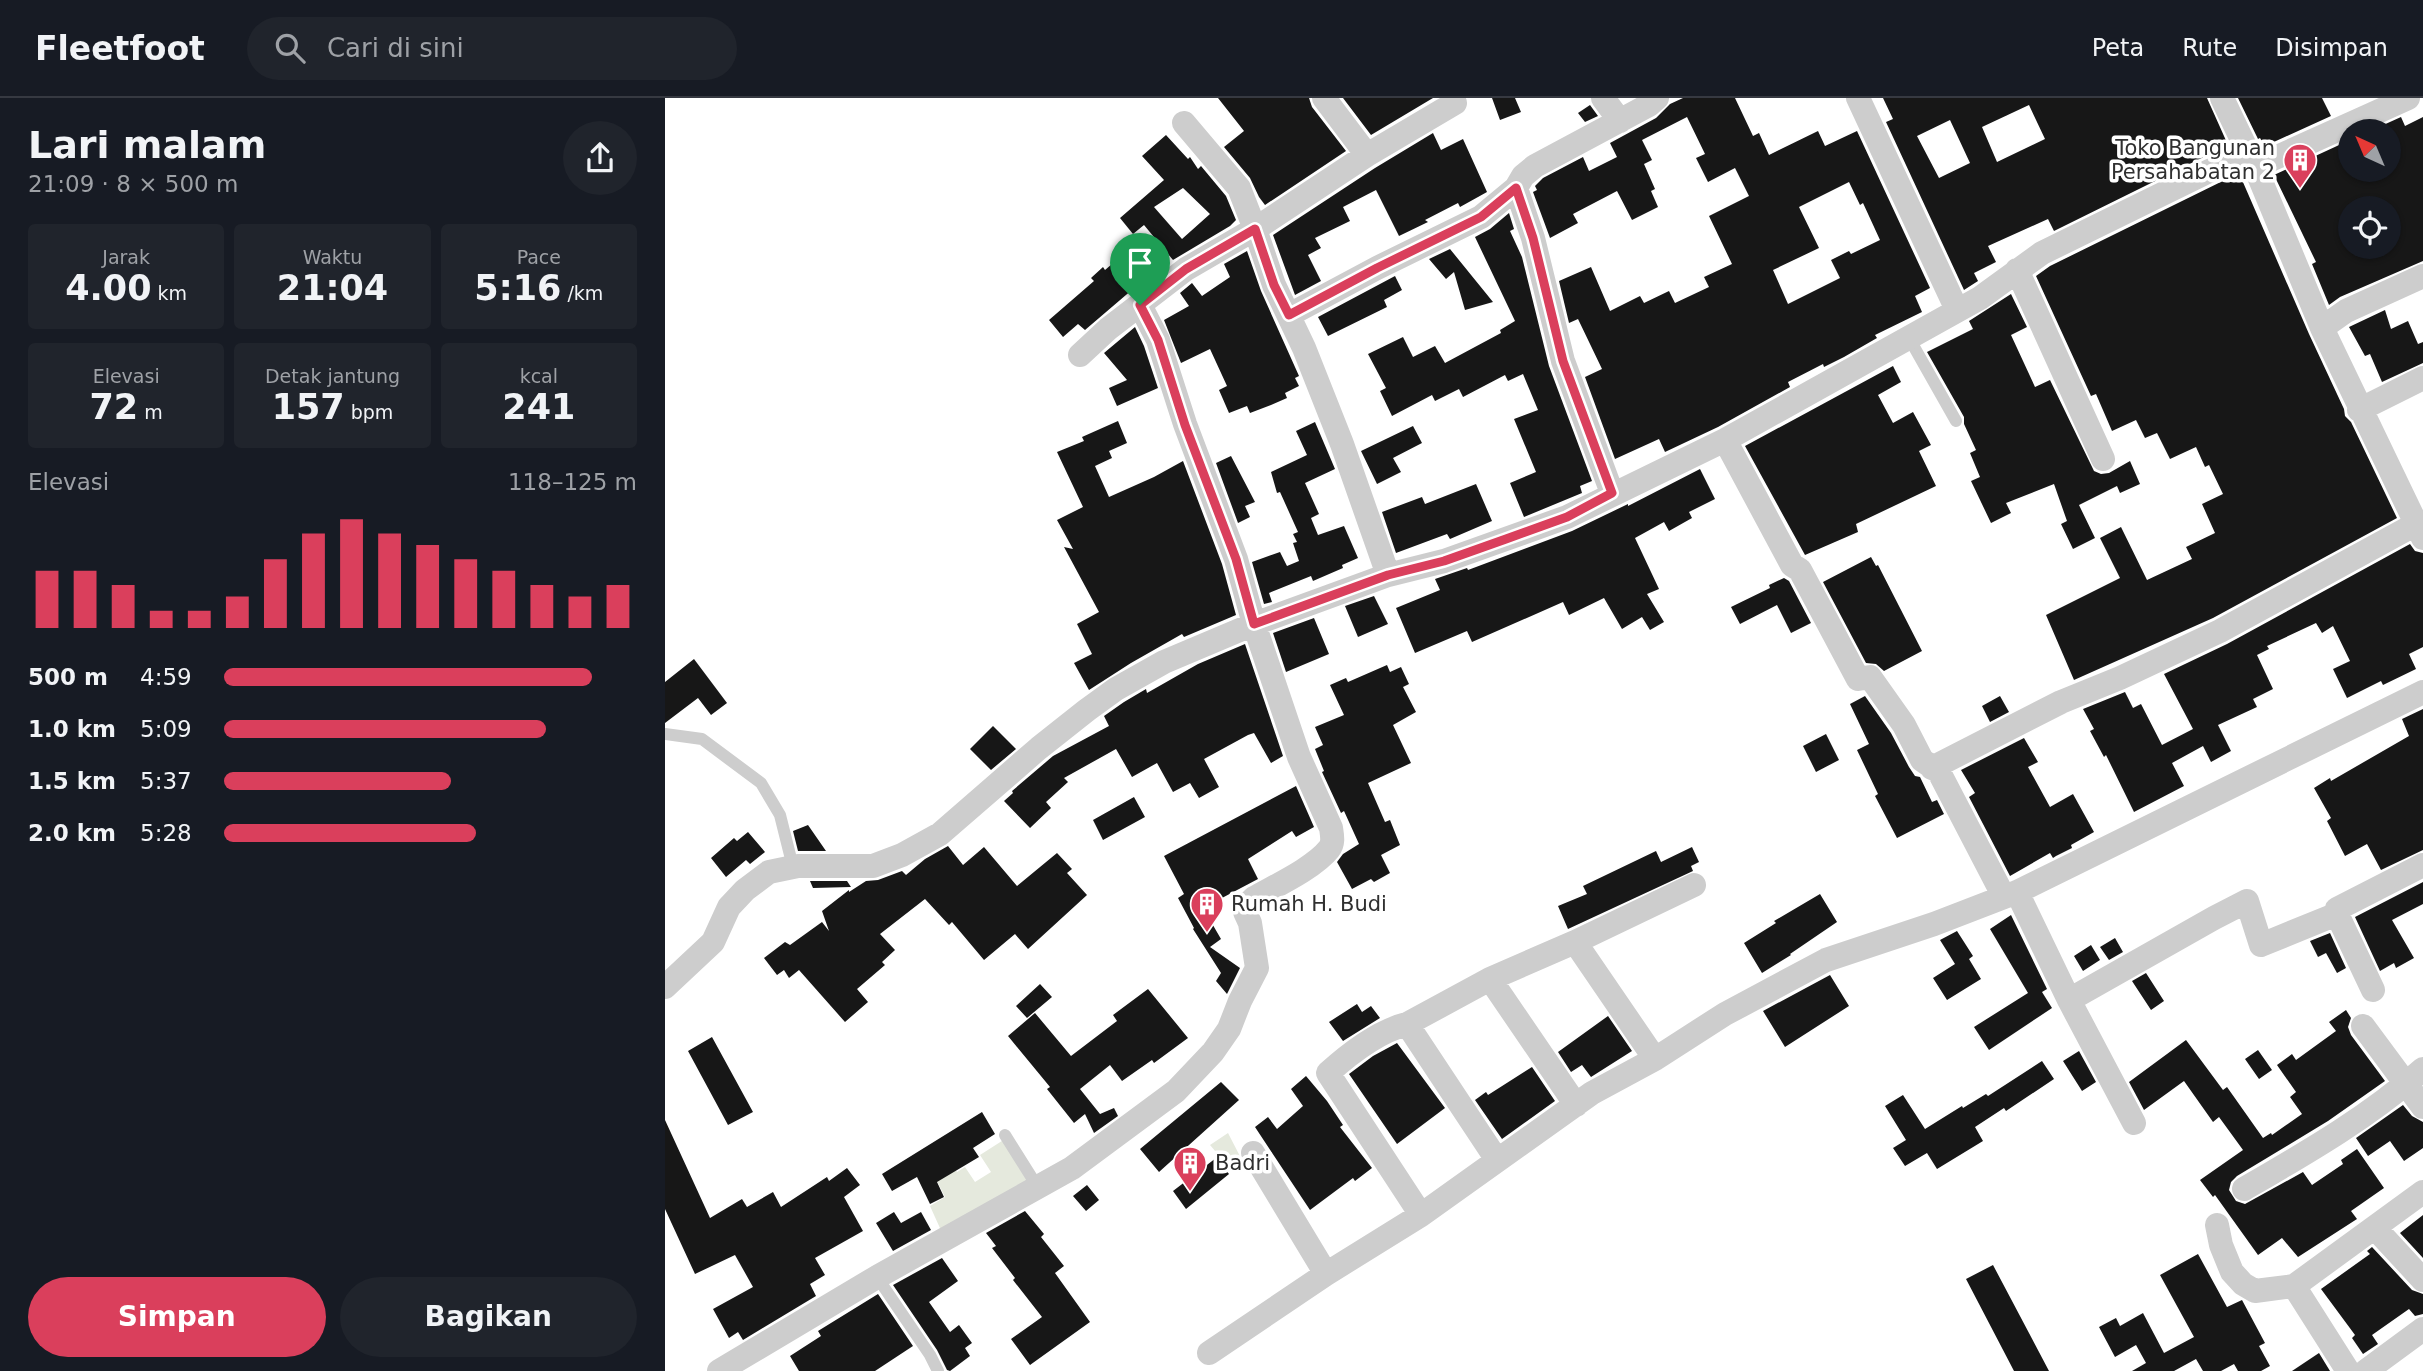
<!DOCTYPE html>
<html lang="id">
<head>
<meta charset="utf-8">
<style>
  :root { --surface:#171b24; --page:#20242c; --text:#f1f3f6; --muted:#9ea1a6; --line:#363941; --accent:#da3f5c }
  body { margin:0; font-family:"DejaVu Sans",sans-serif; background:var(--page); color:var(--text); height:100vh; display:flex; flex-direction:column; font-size:26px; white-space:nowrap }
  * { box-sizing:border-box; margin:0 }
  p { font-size:23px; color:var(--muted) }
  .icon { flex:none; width:38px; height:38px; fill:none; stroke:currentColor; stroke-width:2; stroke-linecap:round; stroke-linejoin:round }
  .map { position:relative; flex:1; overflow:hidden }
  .panel { display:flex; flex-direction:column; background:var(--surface); width:665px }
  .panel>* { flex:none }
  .needle { width:46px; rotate:316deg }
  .controls { position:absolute; left:1673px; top:21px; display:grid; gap:14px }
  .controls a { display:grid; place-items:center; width:63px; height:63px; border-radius:50%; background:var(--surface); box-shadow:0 2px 5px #0004; font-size:35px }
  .pin { position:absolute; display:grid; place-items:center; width:60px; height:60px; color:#fff; margin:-72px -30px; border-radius:50% 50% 50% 0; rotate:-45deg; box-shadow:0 0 7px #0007 }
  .pin .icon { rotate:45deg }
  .round { display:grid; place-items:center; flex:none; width:74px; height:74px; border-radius:37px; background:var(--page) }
  .summary { display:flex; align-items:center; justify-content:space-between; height:119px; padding:0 28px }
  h1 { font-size:38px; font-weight:700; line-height:52px }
  .metrics { display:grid; grid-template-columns:repeat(3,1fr); gap:10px; height:119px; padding:7px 28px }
  .metrics div { display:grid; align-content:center; border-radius:7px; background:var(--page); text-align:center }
  .metrics b { font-size:35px; font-weight:700 }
  .metrics small { font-size:19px; font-weight:400 }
  .metrics p { font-size:19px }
  .chart { height:196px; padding:14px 28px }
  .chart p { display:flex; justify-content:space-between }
  .chart svg { width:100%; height:126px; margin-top:7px; stroke:var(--accent); stroke-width:6 }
  .action { display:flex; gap:14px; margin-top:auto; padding:14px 28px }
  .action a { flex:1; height:80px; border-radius:42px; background:var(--accent); color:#fff; font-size:28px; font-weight:700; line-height:80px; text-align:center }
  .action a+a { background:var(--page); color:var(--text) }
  ul { padding:0 28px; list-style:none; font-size:23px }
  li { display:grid; grid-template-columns:112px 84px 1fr; align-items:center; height:52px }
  li i { height:18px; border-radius:9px; background:var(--accent) }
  header { display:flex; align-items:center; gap:42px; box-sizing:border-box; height:98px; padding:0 35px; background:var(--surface); border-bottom:2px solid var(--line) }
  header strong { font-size:33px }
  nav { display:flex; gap:38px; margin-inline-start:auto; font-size:24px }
  .search { width:490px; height:63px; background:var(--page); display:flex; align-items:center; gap:18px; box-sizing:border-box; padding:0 24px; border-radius:38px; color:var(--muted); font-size:26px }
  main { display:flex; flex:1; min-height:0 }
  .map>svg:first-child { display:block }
  .green { fill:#e5e9dd }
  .building { fill:#171717; fill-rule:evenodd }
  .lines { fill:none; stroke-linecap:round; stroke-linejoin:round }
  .service { stroke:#cdcdcd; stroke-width:12 }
  .minor { stroke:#cdcdcd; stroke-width:24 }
  .route-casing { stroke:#fff; stroke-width:14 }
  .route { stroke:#da3f5c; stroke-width:9 }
  .labels { text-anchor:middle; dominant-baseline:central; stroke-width:7; stroke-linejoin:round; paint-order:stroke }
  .poi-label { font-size:21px; fill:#303030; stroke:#fff; text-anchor:start }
</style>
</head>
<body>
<header>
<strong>Fleetfoot</strong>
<div class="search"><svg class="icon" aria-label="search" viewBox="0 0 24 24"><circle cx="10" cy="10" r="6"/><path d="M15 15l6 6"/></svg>Cari di sini</div>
<nav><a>Peta</a><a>Rute</a><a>Disimpan</a></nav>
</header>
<main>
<section class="panel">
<div class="summary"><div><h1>Lari malam</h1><p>21:09 · 8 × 500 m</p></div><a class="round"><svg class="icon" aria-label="share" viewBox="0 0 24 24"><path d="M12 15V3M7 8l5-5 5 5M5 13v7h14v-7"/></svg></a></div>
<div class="metrics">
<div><p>Jarak</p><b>4.00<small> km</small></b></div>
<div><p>Waktu</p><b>21:04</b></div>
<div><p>Pace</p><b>5:16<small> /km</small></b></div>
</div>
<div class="metrics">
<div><p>Elevasi</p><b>72<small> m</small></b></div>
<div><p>Detak jantung</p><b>157<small> bpm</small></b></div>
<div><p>kcal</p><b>241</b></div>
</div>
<div class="chart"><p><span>Elevasi</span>118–125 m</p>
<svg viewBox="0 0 160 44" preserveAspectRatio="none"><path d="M5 44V24M15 44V24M25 44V29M35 44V38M45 44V38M55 44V33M65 44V20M75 44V11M85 44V6M95 44V11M105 44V15M115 44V20M125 44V24M135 44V29M145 44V33M155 44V29"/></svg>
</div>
<ul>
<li><b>500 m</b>4:59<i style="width:89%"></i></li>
<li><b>1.0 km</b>5:09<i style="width:78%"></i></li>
<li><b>1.5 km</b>5:37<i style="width:55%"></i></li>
<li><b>2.0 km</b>5:28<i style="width:61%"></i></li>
</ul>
<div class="action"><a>Simpan</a><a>Bagikan</a></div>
</section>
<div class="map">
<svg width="1758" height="1273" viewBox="0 0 1758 1273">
  <rect width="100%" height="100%" fill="#fff"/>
  <path class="green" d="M563,1035L579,1066L568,1074L545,1047Z
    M340,1041L368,1087L279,1139L265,1108L280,1099L269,1077L287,1067L292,1074L300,1069L310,1084L326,1074L315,1057Z"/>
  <path class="building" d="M553,0H644L647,9L681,53L600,107L594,99L585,80L559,49L579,33Z
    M678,0H768L706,37Z
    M827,0H850L856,14L835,22Z
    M1018,0H1070L1088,38L1094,35L1104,57L1153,33L1160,48L1192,33L1265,190L1250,198L1257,214L1210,237L1212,240L1179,259L1159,269L1158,266L1123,284L1125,289L1053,329L1000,354L994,341L950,361L920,279L937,271L913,221L904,225L894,183L926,169L945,213L975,198L979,205L1004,193L1010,205L1044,189L1039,179L1067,166L1044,118L1084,98L1070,70L1043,84L1031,60L1040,56L1022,19L977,42L987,62L979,66L990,91L986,93L993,109L967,122L952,93L908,116L913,125L885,140L868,94L872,92L870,88L878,80L918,59L924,73L952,59L945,45L991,20L1005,6ZM1184,84L1195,107L1198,105L1215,142L1186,156L1184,153L1166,162L1175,180L1123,206L1108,172L1154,150L1134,109Z
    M1218,0H1542L1563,47L1389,133L1383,121L1323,148L1331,164L1309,175L1313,183L1299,192L1221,24L1228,21ZM1364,7L1380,41L1332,64L1317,29ZM1285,22L1305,65L1274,80L1252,38Z
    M1573,0H1657L1666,18L1600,48L1595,40L1593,41Z
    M925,7L933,18L920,24L913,15Z
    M1736,19L1740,28L1758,19V163L1675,199L1664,207L1647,166L1651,164L1609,77L1685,42V72H1724V33H1705ZM1685,110H1724V149H1685Z
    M768,35L776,52L798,41L822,94L795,109L793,105L760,122L763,124L734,138L711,92L678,109L685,123L650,140L656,150L643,157L656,183L630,197L608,137L710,70Z
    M501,37L523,61L525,59L533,71L536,68L561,98L571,122L565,128L508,162L479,127L468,136L455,120L499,82L477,58ZM518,90L545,116L517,141L489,109Z
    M1574,75L1644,236L1679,311L1680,318L1686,324L1732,420L1548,520L1409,582L1381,517L1455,480L1435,440L1456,429L1482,482L1527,461L1521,449L1550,435L1537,406L1558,396L1544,367L1540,369L1531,349L1505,361L1492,335L1480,340L1471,322L1447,333L1431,296L1426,298L1371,178L1385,168Z
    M844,115L849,131L845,133L857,159L884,268L927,383L915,388L917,395L859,419L845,385L871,374L849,321L873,312L858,276L843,283L840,277L798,299L794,291L770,303L767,297L727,318L715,293L721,290L703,256L738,239L748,259L770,248L780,265L836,235L835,232L850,223L810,139L825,131Z
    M785,151L828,204L800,212L789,174L781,181L764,161Z
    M582,153L596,193L634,278L630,280L634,288L620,295L622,300L606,307L585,315L582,308L564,315L554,292L562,288L545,251L516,265L499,222L524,208L515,195L527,185L537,198L565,179L559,166Z
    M461,154L482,179L420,232L413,226L398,239L384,222L429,183L426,180L438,169L440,172Z
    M730,178L737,192L719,202L722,209L663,238L653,219Z
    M1346,196L1362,229L1346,237L1370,289L1385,282L1429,373L1436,376L1444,375L1465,363L1475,386L1455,395L1452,388L1414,407L1430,440L1408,451L1396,426L1402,423L1389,386L1341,405L1346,415L1326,425L1306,383L1315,379L1305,355L1311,352L1299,326V319L1262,254L1308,231L1304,223Z
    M1720,212L1726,231L1743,223L1753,246L1758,244V265L1717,284L1705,256L1700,258L1684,229Z
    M470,229L479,248L493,290L452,308L444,290L462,282L439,255Z
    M1228,268L1236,284L1213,297L1228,325L1248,314L1266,347L1254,353L1271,388L1191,426L1193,434L1140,457L1080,348Z
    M453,323L462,345L444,353L447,360L430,368L444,399L489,379L518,363L557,466L571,517L519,539L517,536L466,565L424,592L409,565L427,556L412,526L434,514L399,449L408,451L392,422L418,409L392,354L419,343L417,339Z
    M650,324L670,371L640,385L654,416L646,420L653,437L679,428L693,460L677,467L678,470L648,483L646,478L604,495L607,504L599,506L587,464L615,454L622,468L634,463L628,445L632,444L628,436L633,434L615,394L612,395L606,374L642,357L631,333Z
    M748,328L757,345L728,360L736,374L712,386L696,353Z
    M566,358L590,404L580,408L585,419L573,425L551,365Z
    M1035,371L1050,401L1024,414L1027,420L1004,433L999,424L970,440L994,491L982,496L999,524L985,532L977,519L957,531L939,500L904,517L898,504L807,544L802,533L750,555L731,510L775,492L770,481L802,470L803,472L907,433L963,406V408Z
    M811,386L827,423L785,441L782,436L731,455L717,414L757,399L760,406Z
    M1745,446L1750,453L1758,455V549L1744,556L1751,571L1718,587L1716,583L1682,600L1668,571L1685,563L1668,528L1657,535L1651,525L1602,548L1604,551L1592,557L1608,591L1588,601L1592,609L1553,627L1566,653L1546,664L1538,648L1507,665L1519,688L1469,714L1441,657L1439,659L1425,633L1429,631L1418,611L1460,594L1468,610L1476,606L1497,647L1528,631L1499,576L1562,546Z
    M1206,459L1211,468L1213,467L1257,553L1219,573L1211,566L1201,565L1158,484Z
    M1119,480L1124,483L1146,525L1126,535L1112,507L1075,526L1066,509L1105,490L1104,487Z
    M709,498L723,526L693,539L680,508Z
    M649,520L664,556L621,574L608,535Z
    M580,546L618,658L606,665L589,635L583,637L539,661L554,689L534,700L525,685L508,694L492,665L467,679L451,651L399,680L403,684L381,704L386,710L365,730L339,703L348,695L347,693L388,658L444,628L439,618L459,604L481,591L482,595L533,566Z
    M29,561L62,605L46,617L33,600L0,625V584Z
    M722,567L725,574L736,569L744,586L738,589L751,614L728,627L746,665L703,685L720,724L725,722L735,747L716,757L725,775L709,784L706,781L687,791L672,764L678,756L694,746L679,713L676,715L657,674L659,673L650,651L658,647L650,629L679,617L665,587L681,580L683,584Z
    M1200,598L1226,635L1244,669L1250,678L1255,679L1267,704L1272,702L1279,716L1232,740L1210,698L1213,696L1192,652L1204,646L1185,606Z
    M1335,598L1344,614L1325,624L1317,608Z
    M1758,611V752L1716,772L1702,746L1680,758L1662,723L1666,720L1649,690L1665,680L1666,683L1744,638L1737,621Z
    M328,628L351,651L326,672L305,651Z
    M1161,636L1174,662L1151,674L1138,648Z
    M1359,640L1373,664L1363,669L1385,709L1408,696L1429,734L1406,747L1407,750L1391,758L1388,760L1385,755L1345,778L1304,699L1310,695L1296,672Z
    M631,688L649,729L631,739L627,733L583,761L593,781L538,810L556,841L545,849L575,870L562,896L551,883L556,875L528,831L529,830L513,800L519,796L499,758Z
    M469,699L480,719L438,742L428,722Z
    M143,727L161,753H133L128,733Z
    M83,734L100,754L85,766L81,762L61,779L46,760L69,740L72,743Z
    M283,748L298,767L319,749L352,788L392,755L407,771L402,775L422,797L363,851L350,836L319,862L287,824L284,827L260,801L215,836L230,852L217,864L220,867L192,891L203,904L180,924L134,872L124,880L119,872L112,877L99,860L120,844L125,847L157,824L164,833L157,813L184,792V794L201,783L213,782L237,773L241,777L260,761Z
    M1027,749L1034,764L1026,768L1028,773L903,831L893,808L922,796L918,788L991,753L996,764Z
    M145,783H182L186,789L148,790Z
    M1758,784V806L1727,822L1749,860L1731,870L1729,865L1715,873L1690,819Z
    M1155,796L1172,824L1125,856L1126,857L1097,875L1079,845L1111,825L1109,823Z
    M1346,817L1382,891L1377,894L1387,910L1324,952L1309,929L1363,895L1325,831Z
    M1292,833L1308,858L1304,861L1316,881L1282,902L1268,880L1290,866L1275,842Z
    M1665,835L1681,870L1672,875L1661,855L1653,859L1645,843Z
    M1450,840L1458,854L1444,862L1435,849Z
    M1426,847L1435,862L1418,873L1409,858Z
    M1481,875L1499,903L1486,912L1467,883Z
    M1165,877L1184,908L1120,949L1098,913Z
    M375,886L387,899L362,920L351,908Z
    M483,891L523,940L489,965L487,962L457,983L445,967L415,991L435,1016L449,1010L453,1018L429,1035L420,1016L409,1025L382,991L385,989L343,938L370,915L406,958L452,923L448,917Z
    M692,906L697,914L706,908L715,920L678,943L664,924Z
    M1681,912L1686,920L1683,929L1686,937L1720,983L1663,1023L1572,1078L1566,1084L1564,1092L1571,1103L1580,1106L1638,1074L1647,1087L1678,1066L1676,1062L1692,1051L1719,1090L1686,1113L1692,1121L1633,1159L1617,1140L1593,1157L1550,1097L1548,1099L1535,1082L1578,1052L1554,1019L1548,1024L1519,983L1479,1012L1464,984L1521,942L1558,992L1562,989L1598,1040L1606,1035L1607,1037L1637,1016L1625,999L1631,994L1612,967L1627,956L1631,962L1671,933L1664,924Z
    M943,918L967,953L926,979L917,967L906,974L893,954Z
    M47,939L88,1014L63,1027L23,953Z
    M732,945L780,1010L732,1046L684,976L708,958Z
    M1593,952L1607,972L1594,981L1580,961Z
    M1414,953L1431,984L1417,993L1398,963Z
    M1377,963L1389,981L1341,1013L1339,1010L1310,1029L1318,1043L1272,1071L1262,1055L1240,1068L1228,1050L1241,1042L1220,1008L1238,997L1260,1031L1297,1008L1298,1010L1321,996L1323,998Z
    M867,969L890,1003L837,1041L810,1002L821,994L823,997Z
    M641,978L662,1003L678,1027L675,1029L707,1070L690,1083L688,1080L645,1112L590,1029L603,1019L612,1031L638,1008L626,991Z
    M556,984L574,1002L494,1074L475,1051Z
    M1738,1007L1747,1018L1758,1024V1050L1739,1063L1725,1043L1703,1058L1691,1040Z
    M317,1014L330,1036L308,1050L314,1059L272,1084L279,1099L265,1106L252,1079L227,1093L217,1076Z
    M0,1022L45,1120L77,1101L82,1109L108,1094L116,1109L162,1079L164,1083L182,1070L195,1087L179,1099L198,1133L150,1160L160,1177L145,1186L151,1198L78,1242L73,1234L64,1240L48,1211L88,1189L70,1157L30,1176L0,1111Z
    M551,1060L564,1076L521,1111L508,1093Z
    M422,1087L434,1102L421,1113L408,1098Z
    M360,1113L379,1136L376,1139L399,1168L390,1175L425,1224L365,1267L346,1241L377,1219L348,1182L350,1180L327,1150L331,1148L321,1135Z
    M229,1114L236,1125L256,1114L266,1132L228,1153L211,1125Z
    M1758,1117V1160L1735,1135Z
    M1707,1149L1747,1192L1758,1196V1216L1750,1218L1744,1211L1707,1237L1713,1246L1698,1256L1687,1240L1690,1237L1656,1191L1705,1156L1702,1153Z
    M1533,1156L1562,1209L1577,1202L1600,1245L1594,1248L1605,1268L1596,1273H1573L1569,1266L1556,1273H1538L1531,1261L1509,1273H1467L1481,1265L1471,1247L1450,1259L1434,1229L1451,1220L1455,1228L1478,1215L1499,1255L1529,1239L1495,1177Z
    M277,1160L293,1183L264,1204L285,1234L294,1227L307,1245L300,1250L305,1258L285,1273L282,1272L272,1252L228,1187Z
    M1328,1167L1384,1273H1349L1301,1181Z
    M213,1196L248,1248L210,1273H134L125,1258L156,1238L153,1233Z
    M1654,1255L1665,1273H1627Z"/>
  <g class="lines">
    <path class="service" d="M1244,240L1291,323
      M0,636L37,641L96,685L115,717L128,769
      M340,1037L372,1088
      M212,1179L265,1257L273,1273"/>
    <path class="minor" d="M659,0L702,57
      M938,0L955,23
      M1193,0L1292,212
      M1557,0L1590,69L1657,230L1758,440
      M519,25L574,90L590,131L609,187L639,250L677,346L723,477
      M1590,69L1743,0
      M851,90L868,140L898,263L947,395
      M1352,172L1438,361
      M624,217L712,170L816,119L851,90L858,78L870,68L984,7L992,0
      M1657,230L1681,213L1758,178
      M415,257L443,231L521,171L590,131L702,57L790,5
      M1694,312L1758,280
      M1060,342L1127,467L1135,472L1193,581L1205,579L1239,627L1257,662L1274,674L1339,799
      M1267,670L1396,604L1455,580L1555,533L1751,426
      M1352,794L1404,902L1469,1025
      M1672,816V811L1758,767
      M910,844L990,961
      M0,889L48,844L64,809L80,792L104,774L133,768H208L237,757L275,736L374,650L422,612L451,591L499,564L589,526L723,477L779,463L902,419L1060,342L1315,200L1377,155L1583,54
      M1404,902L1549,820L1582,803L1596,847L1672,816L1708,892
      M742,926L832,1062
      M1698,928L1758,1009
      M911,1007L825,881L910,844L1029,787
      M588,1055L661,1176
      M1579,1091C1641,1055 1704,1019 1758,971
      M756,1117L663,975C684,956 714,933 742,926L825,881
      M1552,1127L1556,1147L1567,1174L1578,1186L1590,1193L1629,1188L1758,1094
      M1710,1130L1758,1182
      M1629,1188L1683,1273
      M544,1255L661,1176L756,1117L927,995L990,961L1060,916L1161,862L1269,826L1352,794L1758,594
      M54,1273L212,1179L407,1070L511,993L548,954L564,931L575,903L592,870L585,825L580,814L582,807L589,800C610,788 649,770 664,751C669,745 667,737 666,730L634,659L589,526L571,461L520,326L493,242L475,207
      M1701,1273L1758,1231"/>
  </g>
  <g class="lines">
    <defs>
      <path id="route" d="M851,90L868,140L898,263L947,395L902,419L841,441L779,463L723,477L589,526L571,461L520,327L493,242L475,207L521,171L590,131L609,187L624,217L712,170L816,119Z"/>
    </defs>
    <use href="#route" class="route-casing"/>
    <use href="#route" class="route"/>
  </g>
  <defs>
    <symbol id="building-pin" viewBox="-11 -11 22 30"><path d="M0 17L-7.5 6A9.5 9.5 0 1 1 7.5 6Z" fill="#da3f5c" stroke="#fff"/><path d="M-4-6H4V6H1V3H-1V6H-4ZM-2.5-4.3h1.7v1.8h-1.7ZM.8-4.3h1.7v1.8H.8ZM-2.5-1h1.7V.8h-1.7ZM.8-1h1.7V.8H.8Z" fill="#fff"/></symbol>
  </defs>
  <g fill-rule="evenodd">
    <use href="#building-pin" x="1616" y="43" width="38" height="52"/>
    <use href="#building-pin" x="523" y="787" width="38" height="52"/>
    <use href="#building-pin" x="506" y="1046" width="38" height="52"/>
  </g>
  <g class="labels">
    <g class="poi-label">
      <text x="1610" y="50" text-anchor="end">Toko Bangunan<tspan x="1610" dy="24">Persahabatan 2</tspan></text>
      <text x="566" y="806">Rumah H. Budi</text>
      <text x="550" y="1065">Badri</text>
    </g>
  </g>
</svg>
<div class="controls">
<a><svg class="needle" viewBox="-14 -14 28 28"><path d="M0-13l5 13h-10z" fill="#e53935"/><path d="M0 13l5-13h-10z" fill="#9ea1a6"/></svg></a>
<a><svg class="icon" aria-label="locate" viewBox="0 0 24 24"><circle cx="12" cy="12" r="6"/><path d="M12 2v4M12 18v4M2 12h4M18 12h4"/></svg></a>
</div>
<div class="pin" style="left:475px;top:207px;background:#1e9e55"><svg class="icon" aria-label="arrive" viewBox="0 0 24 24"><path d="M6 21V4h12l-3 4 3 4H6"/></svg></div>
</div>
</main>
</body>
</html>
